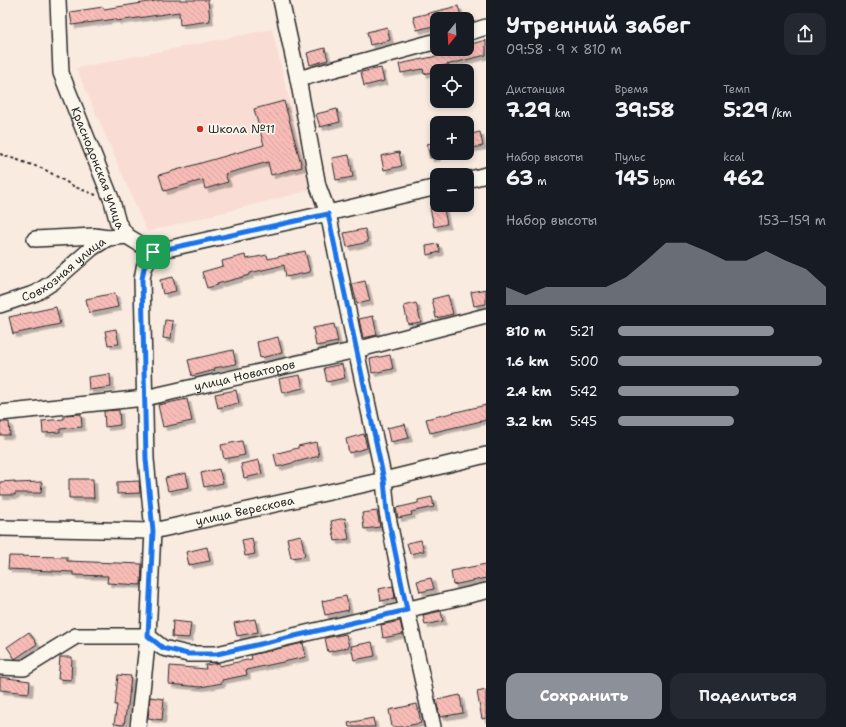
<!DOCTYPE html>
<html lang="ru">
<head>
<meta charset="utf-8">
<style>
  :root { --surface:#171b24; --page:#242831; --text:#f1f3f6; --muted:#9ea1a6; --accent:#8c9099 }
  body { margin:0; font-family:"Shantell Sans",sans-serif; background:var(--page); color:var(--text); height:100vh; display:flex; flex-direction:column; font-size:15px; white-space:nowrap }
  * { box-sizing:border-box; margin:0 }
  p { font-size:13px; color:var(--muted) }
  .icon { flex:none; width:22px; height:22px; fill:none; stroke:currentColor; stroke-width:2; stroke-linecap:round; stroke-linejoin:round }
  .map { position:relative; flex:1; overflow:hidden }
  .drawer { display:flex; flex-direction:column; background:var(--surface); width:360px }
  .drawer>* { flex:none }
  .needle { width:26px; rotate:198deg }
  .controls { position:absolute; left:430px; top:12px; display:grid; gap:8px }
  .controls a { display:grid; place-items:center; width:44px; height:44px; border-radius:8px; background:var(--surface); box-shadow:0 2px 6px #0003; font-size:20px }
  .pin { position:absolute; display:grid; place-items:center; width:34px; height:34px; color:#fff; margin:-17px; border-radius:8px; box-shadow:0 2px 6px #0006 }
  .round { display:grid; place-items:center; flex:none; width:42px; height:42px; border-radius:12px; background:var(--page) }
  .summary { display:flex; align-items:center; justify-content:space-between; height:68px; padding:0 20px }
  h1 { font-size:22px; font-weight:700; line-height:30px }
  .stats { display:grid; grid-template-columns:repeat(3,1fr); gap:6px; height:68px; padding:4px 20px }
  .stats div { display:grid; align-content:center }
  .stats b { font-size:20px; font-weight:700 }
  .stats small { font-size:11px; font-weight:400 }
  .stats p { font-size:11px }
  .chart { height:112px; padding:8px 20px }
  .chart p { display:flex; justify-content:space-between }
  .chart svg { width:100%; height:72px; margin-top:4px; fill:var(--accent); opacity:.7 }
  .primary-button { display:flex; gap:8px; margin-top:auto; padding:8px 20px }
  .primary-button a { flex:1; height:46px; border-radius:12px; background:var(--accent); color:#fff; font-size:16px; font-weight:700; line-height:46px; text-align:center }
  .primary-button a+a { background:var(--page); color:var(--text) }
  ul { padding:0 20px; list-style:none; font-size:13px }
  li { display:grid; grid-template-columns:64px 48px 1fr; align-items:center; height:30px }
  li i { height:10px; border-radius:5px; background:var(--accent) }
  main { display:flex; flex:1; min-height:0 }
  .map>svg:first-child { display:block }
  .built { fill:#f9ddd4 }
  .building { fill:url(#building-back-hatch); stroke:#2b2b2b; filter:url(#shadow) }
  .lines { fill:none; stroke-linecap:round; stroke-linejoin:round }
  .minor-casing { stroke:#2b2b2b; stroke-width:18 }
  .path { stroke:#2b2b2b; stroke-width:2; stroke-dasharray:3 3; stroke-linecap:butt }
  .minor { stroke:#fbf7ec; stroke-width:15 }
  .route-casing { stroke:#fff; stroke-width:8 }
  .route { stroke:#1a73e8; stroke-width:5 }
  .poi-dot { fill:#c8321e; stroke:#fbf7ec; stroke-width:1.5 }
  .labels { text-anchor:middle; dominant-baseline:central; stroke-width:3.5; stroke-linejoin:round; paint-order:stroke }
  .poi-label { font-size:12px; fill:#2b2b2b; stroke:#fbf7ec; text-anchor:start }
  .street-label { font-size:12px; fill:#2b2b2b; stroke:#fbf7ec }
</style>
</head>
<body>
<main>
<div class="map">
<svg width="486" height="727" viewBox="0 0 486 727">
  <defs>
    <pattern id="building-back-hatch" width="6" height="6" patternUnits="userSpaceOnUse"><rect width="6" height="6" fill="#f8bcb7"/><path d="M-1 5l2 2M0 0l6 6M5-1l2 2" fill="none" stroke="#d5a29e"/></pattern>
    <filter id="shadow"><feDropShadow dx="3.5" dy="3.5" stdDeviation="0" flood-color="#0004"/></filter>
  </defs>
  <rect width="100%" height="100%" fill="#faebe1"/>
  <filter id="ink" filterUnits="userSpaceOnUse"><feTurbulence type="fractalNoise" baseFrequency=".025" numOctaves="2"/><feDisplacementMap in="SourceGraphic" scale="8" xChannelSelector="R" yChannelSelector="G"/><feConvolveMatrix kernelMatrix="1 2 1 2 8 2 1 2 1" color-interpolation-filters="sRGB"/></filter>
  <g filter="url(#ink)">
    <path class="built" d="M272,29L311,190L147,232L76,68Z"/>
    <path class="building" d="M162,0H208L210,21L180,25L179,12L117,21L116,19L72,25L70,12L103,7L104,9Z
      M458,6L462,19H435L437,25L417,30L413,17Z
      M387,27L390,40L370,45L367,32Z
      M486,40V55L442,66L443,69L424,74L423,69L401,73L399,64L447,54V51L453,49H472L471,44Z
      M325,48L328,60L310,65L307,53Z
      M381,68L384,81L364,86L361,72Z
      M284,101L302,167L271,175L268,162L225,174L228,182L205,189L203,180L164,191L159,175L264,145L254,109Z
      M337,109L340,122L320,127L316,114Z
      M480,132L483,146L467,149V135Z
      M437,142V157L430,158L427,144Z
      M399,152L402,166L384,170L381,156Z
      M349,155L353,177L336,180L332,158Z
      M443,205L447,224L434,227L430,208Z
      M365,229L368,242L347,247L344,233Z
      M438,244L440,252L427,255L426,246Z
      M305,251L310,272L286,277L284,265L250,273V275L217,284L218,285L207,288L202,272L223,266L222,261L245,255L246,259L267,255L268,259Z
      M173,277L176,291L163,294L160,280Z
      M365,281L370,301L357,304L352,284Z
      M486,289V304L474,306L471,292Z
      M115,293L118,307L89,313L86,299Z
      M448,295L453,314L436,318L432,299Z
      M416,303L421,322L408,324L404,306Z
      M56,307L60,324L13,334L9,317Z
      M373,316L377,335L363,338L359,319Z
      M165,320L173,321L171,339L163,338Z
      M334,324L338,342L316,346L313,328Z
      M116,329L119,344L108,345L105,331Z
      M278,337L282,353L260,358L257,342Z
      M233,350L236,364L214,368L215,370L192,376L188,360Z
      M390,355L393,369L372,373L370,359Z
      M342,364L345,378L327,382L324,368Z
      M110,374L111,387L89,390L88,377Z
      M300,375L303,388L282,393L279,379Z
      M236,390L239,403L218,408L215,394Z
      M187,399L192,421L163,427L158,405Z
      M486,405V420L430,433L426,419Z
      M119,410L120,425L105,427L104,411Z
      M81,414L82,427L60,429V432L43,433L42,421L64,419V415Z
      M0,422H9L10,435H0Z
      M405,424L409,438L390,442L387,428Z
      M364,434L367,448L349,453L346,439Z
      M242,441L245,455L224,459L221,445Z
      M316,442L319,456L277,467L274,454L298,448V446Z
      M259,460L262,474L244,478L241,464Z
      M219,469L223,483L204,487L201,473Z
      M186,473L189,487L168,491L165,478Z
      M69,479H93L94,498H69Z
      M15,481V483L42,482L41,493H15V495H0V482Z
      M139,481L140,493L117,494V482Z
      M432,497L434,507L411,512L412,515L398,518L396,508L418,503V500Z
      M377,511L380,527L364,529L362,513Z
      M345,518L349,539L335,541L331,521Z
      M301,535L305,556L291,558L287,538Z
      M252,538L255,554L245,556L242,540Z
      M421,540L424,551L410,554L407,543Z
      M207,547L210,561L189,565L186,552Z
      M9,556L67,557V561L142,564L141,585L107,583L108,576L73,575V572L8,569Z
      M486,564V578L453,585L451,571Z
      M431,578L434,589L420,592L417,581Z
      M393,586L395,598L381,601L379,589Z
      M346,596L349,610L325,615L322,601Z
      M441,611L443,621L425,625L423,615Z
      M255,619L258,632L237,636L234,623Z
      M173,621L191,623L189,638L172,637Z
      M400,621L403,634L383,638L381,625Z
      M29,632L37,644L15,659L7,647Z
      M346,634L349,647L328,652L325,638Z
      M372,642L375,656L354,660L351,646Z
      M303,643L306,657L246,670L247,675L222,680V683L201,687L169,684L170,666L206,669L205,665L219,663V666L252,659L251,655Z
      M60,657H72L71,680L58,679Z
      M118,675L131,676L128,706H127L124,725L114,724L117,705H115Z
      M0,677L30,681L29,693L0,690Z
      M486,690V718L482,719L477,692Z
      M460,695L463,713L440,717L436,700Z
      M150,697L164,699L162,720L148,718Z
      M417,704L421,723L401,727H392L389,710Z
      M373,718L375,727H349L348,723Z"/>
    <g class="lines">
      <defs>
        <g id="minor">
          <path id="s1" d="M58,0L61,73L112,201L118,223L127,236L153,252L144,268L142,279L146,459L153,531L148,636L138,727"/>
          <path d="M281,0L298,79L318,186L328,213L356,350L384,480L387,512L407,611L433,727"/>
          <path d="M467,33L486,27"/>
          <path d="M298,79L437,41"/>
          <path d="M467,180L486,175"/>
          <path d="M35,239L94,236L108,238"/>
          <path d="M153,252L328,213L437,187"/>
          <path id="s2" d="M0,305L36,293L53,282L92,248L108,238L127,236"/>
          <path id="s3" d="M0,413L145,398L356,350L486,316"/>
          <path id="s4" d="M0,528L153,531L384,480L486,455"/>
          <path d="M0,667L24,668L76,636H148L163,648L188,654H217L486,591"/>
        </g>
      </defs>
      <use href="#minor" class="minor-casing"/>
      <path class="path" d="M0,154L44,169L75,187L96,195"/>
      <use href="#minor" class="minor"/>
    </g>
  </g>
  <g class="lines" filter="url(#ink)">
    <defs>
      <path id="route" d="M328,214L384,480L387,512L407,610L217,654H188L163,648L148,636L153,531L146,459L142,279L144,268L153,252Z"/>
    </defs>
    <use href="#route" class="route-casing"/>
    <use href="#route" class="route"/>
  </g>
  <circle class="poi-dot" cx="200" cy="129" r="4"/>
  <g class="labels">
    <g class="poi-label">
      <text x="208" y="129">Школа №11</text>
    </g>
    <g class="street-label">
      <text stroke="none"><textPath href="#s1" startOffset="175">Краснодонская улица</textPath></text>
      <text stroke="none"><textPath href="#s2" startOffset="74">Совхозная улица</textPath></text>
      <text stroke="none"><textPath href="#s3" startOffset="248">улица Новаторов</textPath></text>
      <text stroke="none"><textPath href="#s4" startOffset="247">улица Верескова</textPath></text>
    </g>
  </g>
</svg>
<div class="controls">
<a><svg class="needle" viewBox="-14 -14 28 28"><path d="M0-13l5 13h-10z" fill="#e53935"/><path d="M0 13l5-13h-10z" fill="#9ea1a6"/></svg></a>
<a><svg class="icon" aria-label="locate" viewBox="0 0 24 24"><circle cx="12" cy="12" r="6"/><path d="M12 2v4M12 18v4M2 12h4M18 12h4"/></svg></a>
<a>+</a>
<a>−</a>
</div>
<div class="pin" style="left:153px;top:252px;background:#1e9e55"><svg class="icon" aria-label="arrive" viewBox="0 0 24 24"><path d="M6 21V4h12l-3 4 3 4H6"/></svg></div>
</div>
<section class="drawer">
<div class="summary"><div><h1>Утренний забег</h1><p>09:58 · 9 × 810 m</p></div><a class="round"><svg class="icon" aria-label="share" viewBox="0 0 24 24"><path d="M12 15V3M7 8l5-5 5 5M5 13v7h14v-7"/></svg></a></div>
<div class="stats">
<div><p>Дистанция</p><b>7.29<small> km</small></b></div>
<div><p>Время</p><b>39:58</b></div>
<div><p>Темп</p><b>5:29<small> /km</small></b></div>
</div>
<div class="stats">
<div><p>Набор высоты</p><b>63<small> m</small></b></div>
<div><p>Пульс</p><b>145<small> bpm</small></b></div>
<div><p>kcal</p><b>462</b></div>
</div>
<div class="chart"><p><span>Набор высоты</span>153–159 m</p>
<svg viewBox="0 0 160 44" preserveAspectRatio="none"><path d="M0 44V33L10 38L20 33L30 33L40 33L50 33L60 27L70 17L80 6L90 6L100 11L110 17L120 17L130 11L140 17L150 22L160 33V44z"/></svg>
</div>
<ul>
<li><b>810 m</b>5:21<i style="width:75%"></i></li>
<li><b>1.6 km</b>5:00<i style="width:98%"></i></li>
<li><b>2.4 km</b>5:42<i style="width:58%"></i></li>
<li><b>3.2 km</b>5:45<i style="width:56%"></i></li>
</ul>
<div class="primary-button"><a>Сохранить</a><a>Поделиться</a></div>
</section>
</main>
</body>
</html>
